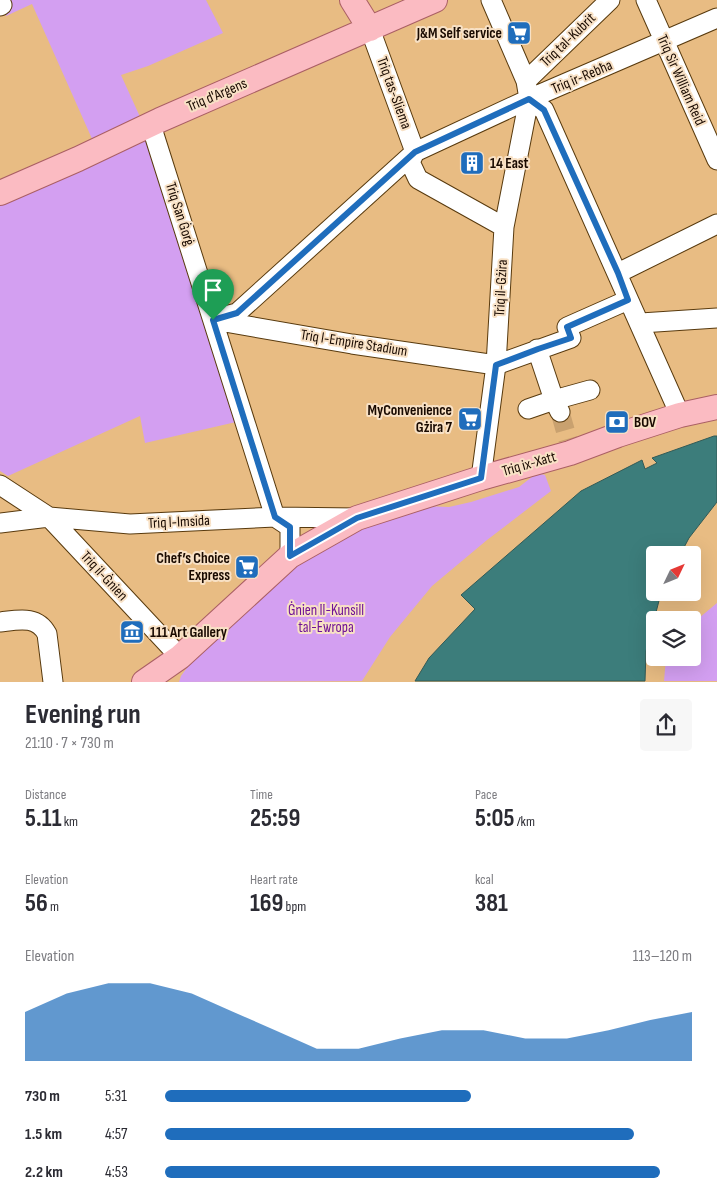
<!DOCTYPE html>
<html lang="en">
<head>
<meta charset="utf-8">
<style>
  :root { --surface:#fff; --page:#f7f7f7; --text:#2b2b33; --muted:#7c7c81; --accent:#1f6dbc }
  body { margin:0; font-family:"Sofia Sans Condensed",sans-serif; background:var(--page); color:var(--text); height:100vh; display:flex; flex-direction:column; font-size:19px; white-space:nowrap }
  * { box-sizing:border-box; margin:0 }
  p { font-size:16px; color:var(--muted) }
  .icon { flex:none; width:28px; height:28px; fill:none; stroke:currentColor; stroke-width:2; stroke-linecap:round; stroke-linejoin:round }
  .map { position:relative; height:682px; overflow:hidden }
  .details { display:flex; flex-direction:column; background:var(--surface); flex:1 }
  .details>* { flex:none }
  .needle { width:32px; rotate:47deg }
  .controls { position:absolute; left:646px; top:546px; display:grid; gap:10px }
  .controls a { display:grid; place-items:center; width:55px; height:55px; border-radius:5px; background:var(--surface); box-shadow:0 5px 20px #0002; font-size:25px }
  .pin { position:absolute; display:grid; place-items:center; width:42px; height:42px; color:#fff; margin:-51px -21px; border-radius:50% 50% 50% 0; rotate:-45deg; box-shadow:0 0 5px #0007 }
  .pin .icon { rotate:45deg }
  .round { display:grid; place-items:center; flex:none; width:52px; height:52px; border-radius:5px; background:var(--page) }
  .headline { display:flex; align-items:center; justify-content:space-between; height:85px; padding:0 25px }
  h1 { font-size:28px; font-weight:700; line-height:38px }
  .metrics { display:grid; grid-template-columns:repeat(3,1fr); gap:8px; height:85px; padding:5px 25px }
  .metrics div { display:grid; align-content:center }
  .metrics b { font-size:25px; font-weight:700 }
  .metrics small { font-size:14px; font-weight:400 }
  .metrics p { font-size:14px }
  .chart { height:140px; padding:10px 25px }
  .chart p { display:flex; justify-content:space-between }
  .chart svg { width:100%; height:90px; margin-top:5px; fill:var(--accent); opacity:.7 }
  ul { padding:0 25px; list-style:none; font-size:16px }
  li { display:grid; grid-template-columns:80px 60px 1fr; align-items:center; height:38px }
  li i { height:12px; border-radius:6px; background:var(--accent) }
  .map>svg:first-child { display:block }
  .green { fill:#d39ff1 }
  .water { fill:#3c7d7b; stroke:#325a56 }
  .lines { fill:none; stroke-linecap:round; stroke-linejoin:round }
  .minor-tunnel { stroke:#c9a16f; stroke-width:19; stroke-dasharray:19 9; stroke-linecap:butt }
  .minor-casing { stroke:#583a0e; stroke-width:21 }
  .major-casing { stroke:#aa5f64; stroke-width:26 }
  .minor { stroke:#fff; stroke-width:19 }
  .major { stroke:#fbbbc2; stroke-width:24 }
  .route-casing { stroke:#fff; stroke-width:10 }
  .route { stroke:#1f6dbc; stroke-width:6 }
  .labels { text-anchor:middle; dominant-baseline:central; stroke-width:4; stroke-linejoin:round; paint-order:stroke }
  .poi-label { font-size:15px; font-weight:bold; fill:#190a00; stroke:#f8e1c5; text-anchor:end }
  .street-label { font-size:15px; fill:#190a00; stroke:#f8e1c5 }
  .park-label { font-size:15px; fill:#701396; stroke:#f8e1c5 }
</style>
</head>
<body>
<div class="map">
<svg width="717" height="682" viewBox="0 0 717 682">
  <rect width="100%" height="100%" fill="#e8bc83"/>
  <path class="green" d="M0,0H206L223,33L148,66L121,75L141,119L93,141L32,4L6,16Z
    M147,137L236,422L145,443L140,416L8,476L0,471V202Z
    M537,473L545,475L551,491L487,540L432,586L390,637L362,681L179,682L181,676L197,654L296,561L365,526L423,506L449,507L471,502L519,487Z
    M717,603V681H664L666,658H692L693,623Z"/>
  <path class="water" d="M714,436H717V502L689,538L680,555H655V592L661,593L646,651L645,681H415L429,658L475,609L461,595L581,491L642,460L645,469L657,463L652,458Z"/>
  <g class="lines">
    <path class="minor-tunnel" d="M560,412L568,440"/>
    <defs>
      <path id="minor" d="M646,0L717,160
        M0,6L2,5
        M370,29L415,152L410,162L418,179L504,227
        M526,81L610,0
        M529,99L544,110L680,415
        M151,125L275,517L290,527V556
        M618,273L717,224
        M213,319L237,313L415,152L529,99L717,18
        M219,321L352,344L496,365L571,338L567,327L628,300
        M641,323L717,318
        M537,349L554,400L560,412
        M528,409L554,400L590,390
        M481,478L496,365L504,227L529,99L526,81L491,0
        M0,485L49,517L130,524L275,517L357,518
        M49,517L180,657
        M0,523L49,517
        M0,622C18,620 37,615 47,634L53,682"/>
      <path id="major" d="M352,0L370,29
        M0,193L78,159L160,120L435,0
        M144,682L180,657L290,556L357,518L481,478L570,453L618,435L680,415L717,407"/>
    </defs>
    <use href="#minor" class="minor-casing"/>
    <use href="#major" class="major-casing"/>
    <use href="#minor" class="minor"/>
    <use href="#major" class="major"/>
  </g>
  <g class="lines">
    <defs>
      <path id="route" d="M529,99L544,110L618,273L628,300L567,327L571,338L538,349L496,365L481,478L357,518L290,556V527L275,517L213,320L237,313L415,152Z"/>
    </defs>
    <use href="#route" class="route-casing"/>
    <use href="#route" class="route"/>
  </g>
  <defs>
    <symbol id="supermarket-square" viewBox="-11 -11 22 22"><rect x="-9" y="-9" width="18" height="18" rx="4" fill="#1f6dbc" stroke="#f8e1c5"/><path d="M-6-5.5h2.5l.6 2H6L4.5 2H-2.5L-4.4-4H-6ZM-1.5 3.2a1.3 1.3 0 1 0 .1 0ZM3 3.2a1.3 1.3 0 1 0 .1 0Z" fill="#fff"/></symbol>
    <symbol id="building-square" viewBox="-11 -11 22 22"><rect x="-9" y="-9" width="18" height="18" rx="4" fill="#1f6dbc" stroke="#f8e1c5"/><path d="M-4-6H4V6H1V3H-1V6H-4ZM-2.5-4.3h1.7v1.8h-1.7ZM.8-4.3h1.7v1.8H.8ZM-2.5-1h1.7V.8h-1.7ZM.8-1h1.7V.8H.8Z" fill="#fff"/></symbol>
    <symbol id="bank-square" viewBox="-11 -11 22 22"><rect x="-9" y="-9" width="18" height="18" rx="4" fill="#1f6dbc" stroke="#f8e1c5"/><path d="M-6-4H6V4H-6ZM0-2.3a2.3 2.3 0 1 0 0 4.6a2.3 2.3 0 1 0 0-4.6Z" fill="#fff"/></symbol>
    <symbol id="museum-square" viewBox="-11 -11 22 22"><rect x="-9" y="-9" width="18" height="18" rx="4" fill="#1f6dbc" stroke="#f8e1c5"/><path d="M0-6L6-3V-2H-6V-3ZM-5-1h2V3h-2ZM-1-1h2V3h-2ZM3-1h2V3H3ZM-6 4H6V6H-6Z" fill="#fff"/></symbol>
  </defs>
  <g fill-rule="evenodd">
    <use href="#supermarket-square" x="505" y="19" width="28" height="28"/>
    <use href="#building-square" x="458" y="149" width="28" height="28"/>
    <use href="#supermarket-square" x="456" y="405" width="28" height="28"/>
    <use href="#bank-square" x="603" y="408" width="28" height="28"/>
    <use href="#supermarket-square" x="233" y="553" width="28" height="28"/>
    <use href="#museum-square" x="118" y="618" width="28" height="28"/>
  </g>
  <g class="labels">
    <g class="poi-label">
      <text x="502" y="33">J&amp;M Self service</text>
      <text x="490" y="163" text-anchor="start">14 East</text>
      <text x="452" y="410">MyConvenience<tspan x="452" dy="17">Gżira 7</tspan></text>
      <text x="634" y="422" text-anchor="start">BOV</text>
      <text x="230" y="558">Chef’s Choice<tspan x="230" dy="17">Express</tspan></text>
      <text x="150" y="632" text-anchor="start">111 Art Gallery</text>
    </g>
    <g class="street-label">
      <text transform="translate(568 40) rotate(-44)">Triq tal-Kubrit</text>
      <text transform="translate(582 77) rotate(-23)">Triq ir-Rebħa</text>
      <text transform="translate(681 80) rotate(66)">Triq Sir William Reid</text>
      <text transform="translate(394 93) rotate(70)">Triq tas-Sliema</text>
      <text transform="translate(217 95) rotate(-23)">Triq d'Argens</text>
      <text transform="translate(180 214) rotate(72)">Triq San Ġorġ</text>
      <text transform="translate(501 288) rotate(-87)">Triq il-Gżira</text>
      <text transform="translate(354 343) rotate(9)">Triq l-Empire Stadium</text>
      <text transform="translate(529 464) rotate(-16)">Triq ix-Xatt</text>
      <text transform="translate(179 522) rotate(-3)">Triq l-Imsida</text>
      <text transform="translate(104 576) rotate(47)">Triq il-Ġnien</text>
    </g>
    <g class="park-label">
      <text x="326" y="610">Ġnien Il-Kunsill<tspan x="326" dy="17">tal-Ewropa</tspan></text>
    </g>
  </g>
</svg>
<div class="controls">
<a><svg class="needle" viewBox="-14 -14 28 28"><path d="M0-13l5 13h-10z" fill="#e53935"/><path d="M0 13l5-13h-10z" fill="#7c7c81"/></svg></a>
<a><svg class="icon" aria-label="layers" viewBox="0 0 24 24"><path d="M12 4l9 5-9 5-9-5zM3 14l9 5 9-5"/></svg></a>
</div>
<div class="pin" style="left:213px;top:320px;background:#1e9e55"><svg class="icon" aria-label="arrive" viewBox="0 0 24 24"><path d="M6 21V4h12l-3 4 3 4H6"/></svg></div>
</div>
<section class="details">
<div class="headline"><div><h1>Evening run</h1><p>21:10 · 7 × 730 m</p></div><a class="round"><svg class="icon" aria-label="share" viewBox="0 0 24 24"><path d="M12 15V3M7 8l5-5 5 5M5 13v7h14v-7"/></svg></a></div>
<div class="metrics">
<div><p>Distance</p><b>5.11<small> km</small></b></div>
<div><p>Time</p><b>25:59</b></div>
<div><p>Pace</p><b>5:05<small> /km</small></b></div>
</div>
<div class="metrics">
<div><p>Elevation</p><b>56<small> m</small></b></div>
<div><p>Heart rate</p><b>169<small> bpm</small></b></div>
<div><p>kcal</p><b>381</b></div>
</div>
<div class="chart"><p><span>Elevation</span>113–120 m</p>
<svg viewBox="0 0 160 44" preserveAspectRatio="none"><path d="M0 44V20L10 11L20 6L30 6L40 11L50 20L60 29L70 38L80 38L90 33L100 29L110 29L120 33L130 33L140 29L150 24L160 20V44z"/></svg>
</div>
<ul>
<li><b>730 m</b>5:31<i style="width:58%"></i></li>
<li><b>1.5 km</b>4:57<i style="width:89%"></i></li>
<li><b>2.2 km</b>4:53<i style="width:94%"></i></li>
</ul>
</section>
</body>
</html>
